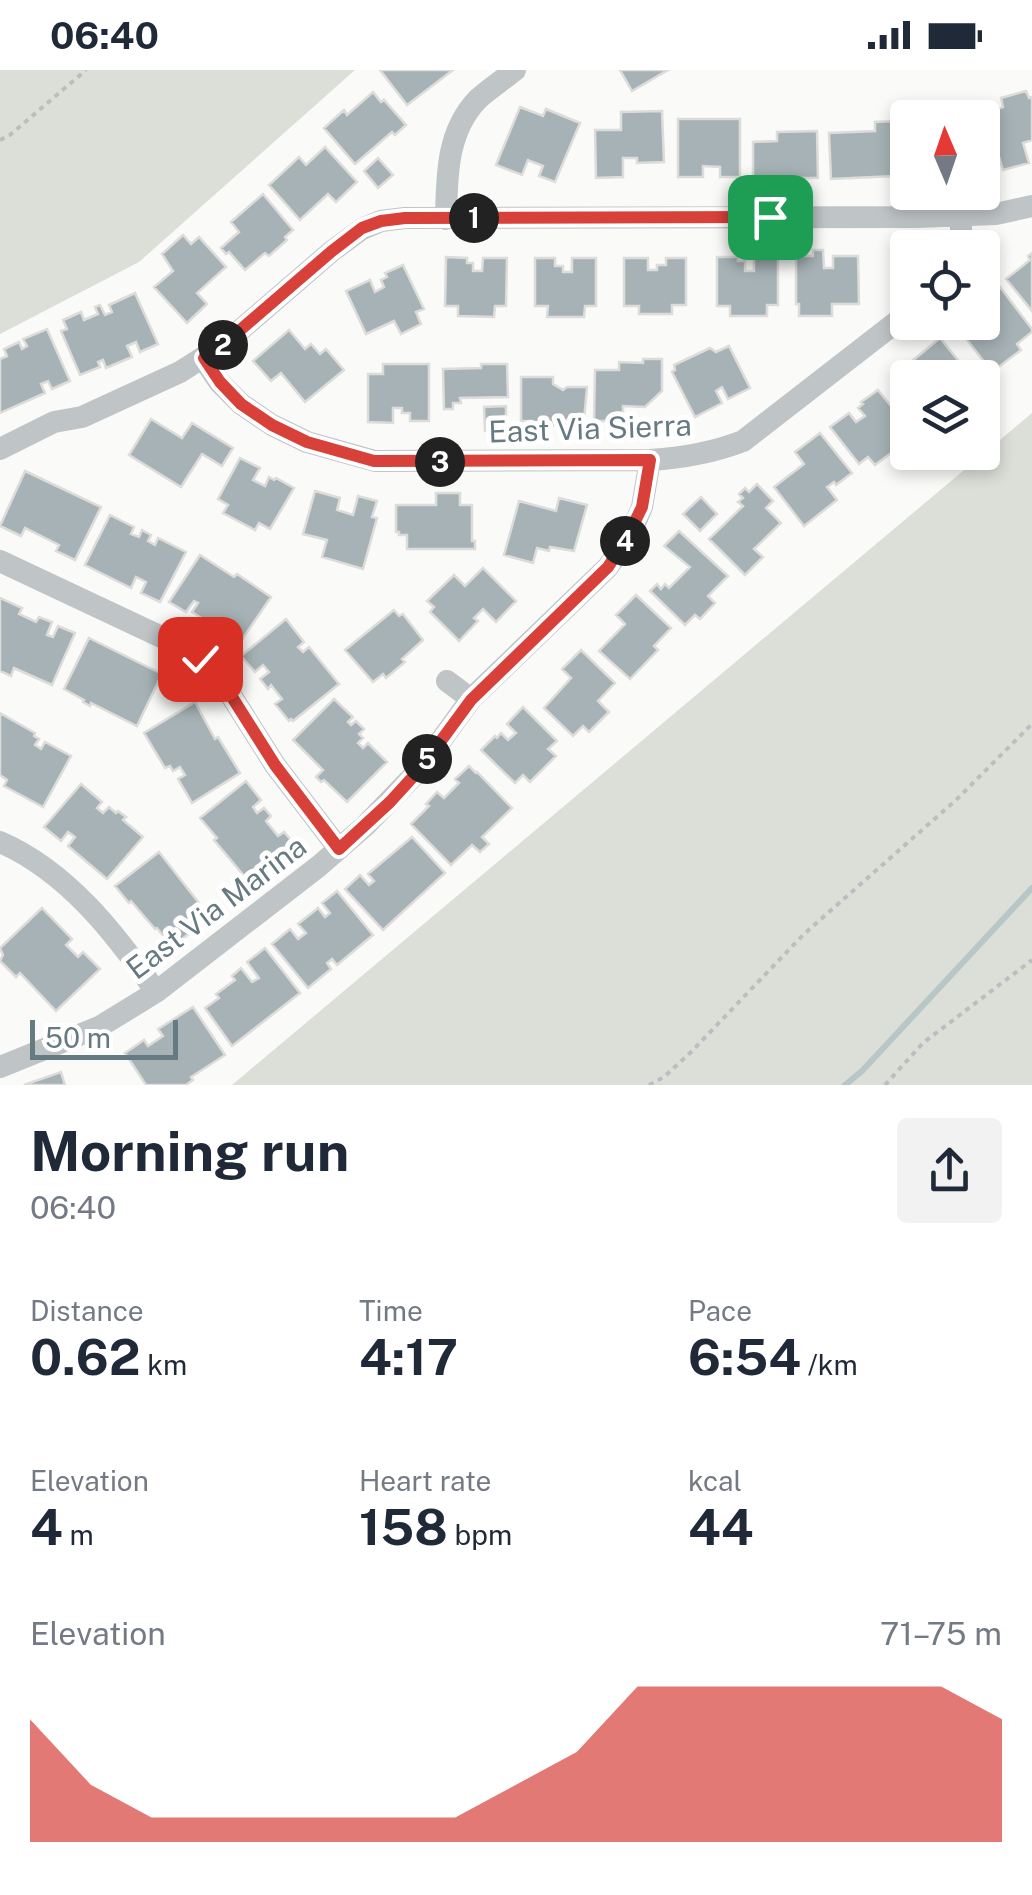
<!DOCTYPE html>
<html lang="en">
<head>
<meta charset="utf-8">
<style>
  :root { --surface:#fff; --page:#f2f2f3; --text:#1f2937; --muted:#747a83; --accent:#d8413a }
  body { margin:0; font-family:"Public Sans",sans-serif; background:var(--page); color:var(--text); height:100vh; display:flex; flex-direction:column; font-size:38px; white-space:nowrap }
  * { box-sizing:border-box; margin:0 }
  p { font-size:32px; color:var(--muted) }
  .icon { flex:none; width:55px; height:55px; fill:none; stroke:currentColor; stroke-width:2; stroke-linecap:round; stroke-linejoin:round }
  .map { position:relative; height:1015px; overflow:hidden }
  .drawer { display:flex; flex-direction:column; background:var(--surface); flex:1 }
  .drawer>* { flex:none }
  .needle { width:65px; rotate:358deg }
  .buttons { position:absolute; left:890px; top:30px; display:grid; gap:20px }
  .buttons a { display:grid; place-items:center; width:110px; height:110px; border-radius:10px; background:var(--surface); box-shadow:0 5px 15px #0003; font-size:50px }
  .scale { position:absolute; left:30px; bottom:25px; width:148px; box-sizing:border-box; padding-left:10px; border:5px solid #667a81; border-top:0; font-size:28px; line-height:35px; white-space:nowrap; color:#667a81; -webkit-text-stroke:8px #fff; paint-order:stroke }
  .pin { position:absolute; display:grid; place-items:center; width:85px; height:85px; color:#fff; margin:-42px; border-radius:20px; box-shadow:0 5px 15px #0006 }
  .km { position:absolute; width:50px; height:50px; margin:-25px; border-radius:50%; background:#222; color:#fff; font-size:28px; line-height:50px; text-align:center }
  .round { display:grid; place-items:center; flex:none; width:105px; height:105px; border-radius:10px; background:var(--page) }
  .headline { display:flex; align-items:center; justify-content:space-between; height:170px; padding:0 30px }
  h1 { font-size:55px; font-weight:700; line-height:75px }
  .figures { display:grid; grid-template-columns:repeat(3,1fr); gap:15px; height:170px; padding:10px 30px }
  .figures div { display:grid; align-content:center }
  .figures b { font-size:50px; font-weight:700 }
  .figures small { font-size:28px; font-weight:400 }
  .figures p { font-size:28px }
  .chart { height:280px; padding:20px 30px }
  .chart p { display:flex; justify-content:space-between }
  .chart svg { width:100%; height:180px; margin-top:10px; fill:var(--accent); opacity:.7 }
  .status { display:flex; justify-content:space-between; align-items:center; height:70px; padding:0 50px; background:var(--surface); direction:ltr }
  .status svg { height:28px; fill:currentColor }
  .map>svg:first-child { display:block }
  .green { fill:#dbdfd7 }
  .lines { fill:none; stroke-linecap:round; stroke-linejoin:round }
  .stream { stroke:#b7c6c7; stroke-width:6 }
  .building { fill:#a6b2b5; stroke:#dcdcda; stroke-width:2.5 }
  .path { stroke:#babec0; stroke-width:4; stroke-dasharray:5 5; stroke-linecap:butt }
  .street { stroke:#bfc5c7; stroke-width:22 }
  .route-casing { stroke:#fff; stroke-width:20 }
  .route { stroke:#d8413a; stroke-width:12 }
  .labels { text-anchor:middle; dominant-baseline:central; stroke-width:10; stroke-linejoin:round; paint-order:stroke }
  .street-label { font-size:30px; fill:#667a81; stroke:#fff }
</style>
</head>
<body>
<div class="status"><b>06:40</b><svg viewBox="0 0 49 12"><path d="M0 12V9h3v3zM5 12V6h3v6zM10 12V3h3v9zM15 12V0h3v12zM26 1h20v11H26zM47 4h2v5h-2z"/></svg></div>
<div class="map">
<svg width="1032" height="1015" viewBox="0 0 1032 1015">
  <rect width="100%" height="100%" fill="#fafaf8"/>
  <path class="green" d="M0,0H355L139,192L0,264Z
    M1032,343V1015H232Z"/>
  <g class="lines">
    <path class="stream" d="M845,1015L862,1001L1032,818"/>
  </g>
  <path class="building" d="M380,0H453L407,35Z
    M620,0H668L632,21Z
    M1026,21L1029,28L1032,27V70L1023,73L1029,93L1003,100L985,42L1003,37L1001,28Z
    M373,22L381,32L384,30L406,55L395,65L392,62L355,94L324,58L344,40L347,45Z
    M520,37L543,46L546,39L580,53L555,112L539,106L543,96L528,90L522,105L496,95Z
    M662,41L664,92L637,93V88H623V107L596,108L595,60H621V42Z
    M678,49H740V107H720V97L703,96V107H678Z
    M893,51L895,106L831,109L829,63L875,61V52Z
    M817,61L818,108H753V72L777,71V62Z
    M325,77L357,112L336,132L328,124L300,150L269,115L299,87L306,95Z
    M378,88L393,105L378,118L364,101Z
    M263,124L293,160L285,167L287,170L269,186L265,183L245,200L229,182L226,184L221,178L239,162L231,152Z
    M183,165L191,174L199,167L226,197L197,223L207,234L187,253L154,217L173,201L162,184Z
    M813,180H823L824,198H833V186H858L859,234H832V246H799V234H796V186H813Z
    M1032,183V241L1006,209L1030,190L1028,186Z
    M446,187L467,188V193H473V201H482L483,188H507L506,236H495L494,247L458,246V236H445Z
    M717,187H738V191H745V201H754V188H778V235H767V246H730V236H717Z
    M535,188H555V196H563V202H572V188H596V236H585L584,247H547L548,236H535Z
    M624,188H648V200H657V195H666V188H686V235H672V244H639V236H624Z
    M403,195L424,239L416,242L421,254L401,264L394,251L366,264L346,221L370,210L375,222L384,217L381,210L387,207L385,203Z
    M997,213L1032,259V262L1017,274L1021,280L992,302L957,257L963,252H982V248L986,245L982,240V224Z
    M135,223L158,274L140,282L136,272L127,276L132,287L106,298L103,290L98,292L100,297L80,305L61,261L67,259L63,250L81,242L84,250L98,244L95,237L100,235L105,245L112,242L109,235Z
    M47,259L70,311L52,319L48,311L41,314L45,323L0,343V289L7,286L4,279L19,272L22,279L27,276L23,269Z
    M289,260L305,279L311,274L320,284L326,279L344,300L305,332L281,303L271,311L253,291Z
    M940,268L970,305L967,308H912L919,302L911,292Z
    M729,276L750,318L728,329L722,317L716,321L722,333L695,347L672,302L675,300L674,295L710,278L716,282Z
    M643,289H662V321L645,337L623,336V348H616L617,351H594L595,300H619V292L643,293Z
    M383,294H429V351H410V343H402V338H393V353L368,352V304H383Z
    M481,294H507L508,327L460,328L461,333H453V339H444L443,299L481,298Z
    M521,307H553V314L563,320L567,317H587L584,350H557V356H532V351H521Z
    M878,320L903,351L906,358L899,363L906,372L875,395L868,387L859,394L830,357L849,343L856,352L865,346L858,338L863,334L861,332Z
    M506,336V360L485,361L484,337Z
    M151,349L182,368L192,353L233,378L222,396L202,384L181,417L129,385Z
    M820,363L852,403L836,415L834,412L827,417L837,430L804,456L774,417L804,394L795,382Z
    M240,388L260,398L253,410L265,416L269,407L274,410L276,408L294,418L270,459L259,453L255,460L223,443L228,435L218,429Z
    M25,401L101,437L75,490L56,481L59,475L25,458L21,466L0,456Z
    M757,414L773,431L766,438L781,453L754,479L763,487L745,505L709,469L743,436L738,432L743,428L739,424L745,418L749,422Z
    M315,421L340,428L337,440L353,445L358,426L377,431L372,447L377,448L363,499L322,487L327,470L303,464Z
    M436,423H460V435H472V471H475V479H407V465H399V462H396V435H436Z
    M701,427L717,444L700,461L683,444Z
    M559,428L587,435L574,481L550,477L549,481L537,478L533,493L504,485L519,431L556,441Z
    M110,445L134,457L131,464L139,467L142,460L151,465L148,471L155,475L158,468L186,482L160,532L141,523L146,512L136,507L131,518L85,495Z
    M679,461L728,506L708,526L715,533L700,549L695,545L685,555L650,521L657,514L661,519L665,514L669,518L690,497L664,476Z
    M200,485L234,507L237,504L271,527L237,577L221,566L225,559L211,549L209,553L192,542L198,533L194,531L186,542L169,532Z
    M483,498L516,531L496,552L483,539L474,548L478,551L459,571L430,542L434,537L427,531L454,505L465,516Z
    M636,525L671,558L654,576L658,580L630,609L599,581L625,554L616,545Z
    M0,528L22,538L19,544L36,552L39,547L52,552L47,565L53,567L58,556L75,563L52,615L14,598L11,606L0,601Z
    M394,540L399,546L403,544L423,570L402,589L405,592L386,608L383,604L373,612L345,580Z
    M286,549L304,572L298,577L303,582L309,577L339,614L293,651L291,649L289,651L275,634L282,629L271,615L268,619L260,609L269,602L263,595L255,602L241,586Z
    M89,568L162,604L137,656L91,633L90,636L83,632L84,630L64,619Z
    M581,580L615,613L598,631L609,642L589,662L583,656L573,666L544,638L571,608L562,599Z
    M334,629L353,647L348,652L351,655L356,651L364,659L359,664L363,668L358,673L363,678L368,673L387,692L347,732L324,710L321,712L316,707L323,700L293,670Z
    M195,632L215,669L218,667L240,703L192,733L178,709L185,705L180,697L173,701L170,696L165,698L144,663Z
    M523,637L557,671L548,679L556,686L530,712L523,705L515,713L481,680L495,666L497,668L501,663L508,670L516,663L507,654Z
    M0,643L35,663L34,666L39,669L35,675L41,679L45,672L71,686L43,737L4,716L7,710L0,705Z
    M469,696L476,703L477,702L512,738L482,767L489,774L480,782L472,775L451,795L411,754L429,736L426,734L437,722L444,728L459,713L455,709Z
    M246,711L261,730L253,737L257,743L264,738L271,746L266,751L278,766L284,762L296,776L250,813L214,770L217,768L200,748Z
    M81,714L102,732L97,738L103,743L109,737L116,743L118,741L126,747L123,750L143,767L107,809L68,776L75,767L68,762L61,771L44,757Z
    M412,767L445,803L383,860L345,819L360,805L369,815L374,811L368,804Z
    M159,782L210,847L172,877L157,858L155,859L131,831L129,833L115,816Z
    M337,821L373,865L337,895L332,889L327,893L331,899L308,918L272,874L290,859L298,869L306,863L298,854L318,838L325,847L330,843L322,833Z
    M42,838L72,869L66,875L78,887L83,882L100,899L56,941L20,903L16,907L0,891L3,885L0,878Z
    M265,878L300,923L232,976L205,938L219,928L216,924L235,910L232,906L241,898L252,912L259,908L247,892Z
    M193,937L225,985L191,1007L193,1010L186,1015H146L125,983L144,970L148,976L163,966L158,959Z
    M61,1002L65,1015H24Z"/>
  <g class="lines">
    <path class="path" d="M0,70L10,65L86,0
      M649,1015L664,1007L691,982L804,864L956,730L1032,654
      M885,1015L923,973L1032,890"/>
    <path class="street" d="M446,149C447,107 446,62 478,29C489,19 503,10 515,0
      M959,178L961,165V145
      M203,288L219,312L241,334L272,355L307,372L375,391L650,390C683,388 712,383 743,371L908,243
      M0,379L54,352L82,347L180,302L224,274L332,181L362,159L381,151L405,148L917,147L996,144L1032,136
      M0,491L170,571L199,589L220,608L275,695L339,779
      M447,611L471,629
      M0,772C67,801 116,864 156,922
      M0,997L99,957L156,922L319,796L365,756L421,698L471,629L608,497L629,467L642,437L650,390"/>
  </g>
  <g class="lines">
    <defs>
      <path id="route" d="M200,589L220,608L275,695L339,779L390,732L421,698L471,630L608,497L628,466L642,437L650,390L374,391L307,372L272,355L241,334L220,312L204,288L224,274L332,181L362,158L381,151L405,148L770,147"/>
    </defs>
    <use href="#route" class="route-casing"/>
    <use href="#route" class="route"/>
  </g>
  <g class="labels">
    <g class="street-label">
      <text transform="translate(590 358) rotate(-2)">East Via Sierra</text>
      <text transform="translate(216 837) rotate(-37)">East Via Marina</text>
    </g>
  </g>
</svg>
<div class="buttons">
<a><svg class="needle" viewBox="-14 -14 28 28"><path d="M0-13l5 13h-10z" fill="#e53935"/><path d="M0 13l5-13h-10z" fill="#747a83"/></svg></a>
<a><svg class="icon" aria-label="locate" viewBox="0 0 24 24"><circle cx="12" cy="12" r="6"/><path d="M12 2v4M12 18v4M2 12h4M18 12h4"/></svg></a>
<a><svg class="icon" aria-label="layers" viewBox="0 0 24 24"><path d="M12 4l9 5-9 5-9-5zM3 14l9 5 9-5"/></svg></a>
</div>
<div class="scale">50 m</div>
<div class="pin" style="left:770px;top:147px;background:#1e9e55"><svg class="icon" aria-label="arrive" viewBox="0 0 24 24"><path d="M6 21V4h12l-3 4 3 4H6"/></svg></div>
<div class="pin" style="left:200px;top:589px;background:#d93025"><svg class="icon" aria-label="check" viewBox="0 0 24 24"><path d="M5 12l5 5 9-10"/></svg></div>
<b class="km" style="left:474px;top:148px">1</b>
<b class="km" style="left:223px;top:275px">2</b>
<b class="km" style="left:440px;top:392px">3</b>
<b class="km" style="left:625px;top:471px">4</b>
<b class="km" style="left:427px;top:689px">5</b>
</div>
<section class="drawer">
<div class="headline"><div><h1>Morning run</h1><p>06:40</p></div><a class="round"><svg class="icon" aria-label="share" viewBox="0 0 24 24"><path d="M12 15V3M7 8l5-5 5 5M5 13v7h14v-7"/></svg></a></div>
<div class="figures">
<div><p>Distance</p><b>0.62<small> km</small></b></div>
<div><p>Time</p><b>4:17</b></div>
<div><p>Pace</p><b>6:54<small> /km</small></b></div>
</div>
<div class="figures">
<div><p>Elevation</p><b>4<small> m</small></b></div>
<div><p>Heart rate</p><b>158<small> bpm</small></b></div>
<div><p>kcal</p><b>44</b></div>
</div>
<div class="chart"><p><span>Elevation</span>71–75 m</p>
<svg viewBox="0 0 160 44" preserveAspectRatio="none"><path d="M0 44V14L10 30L20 38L30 38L40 38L50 38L60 38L70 38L80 30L90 22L100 6L110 6L120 6L130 6L140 6L150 6L160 14V44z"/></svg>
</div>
</section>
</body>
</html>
